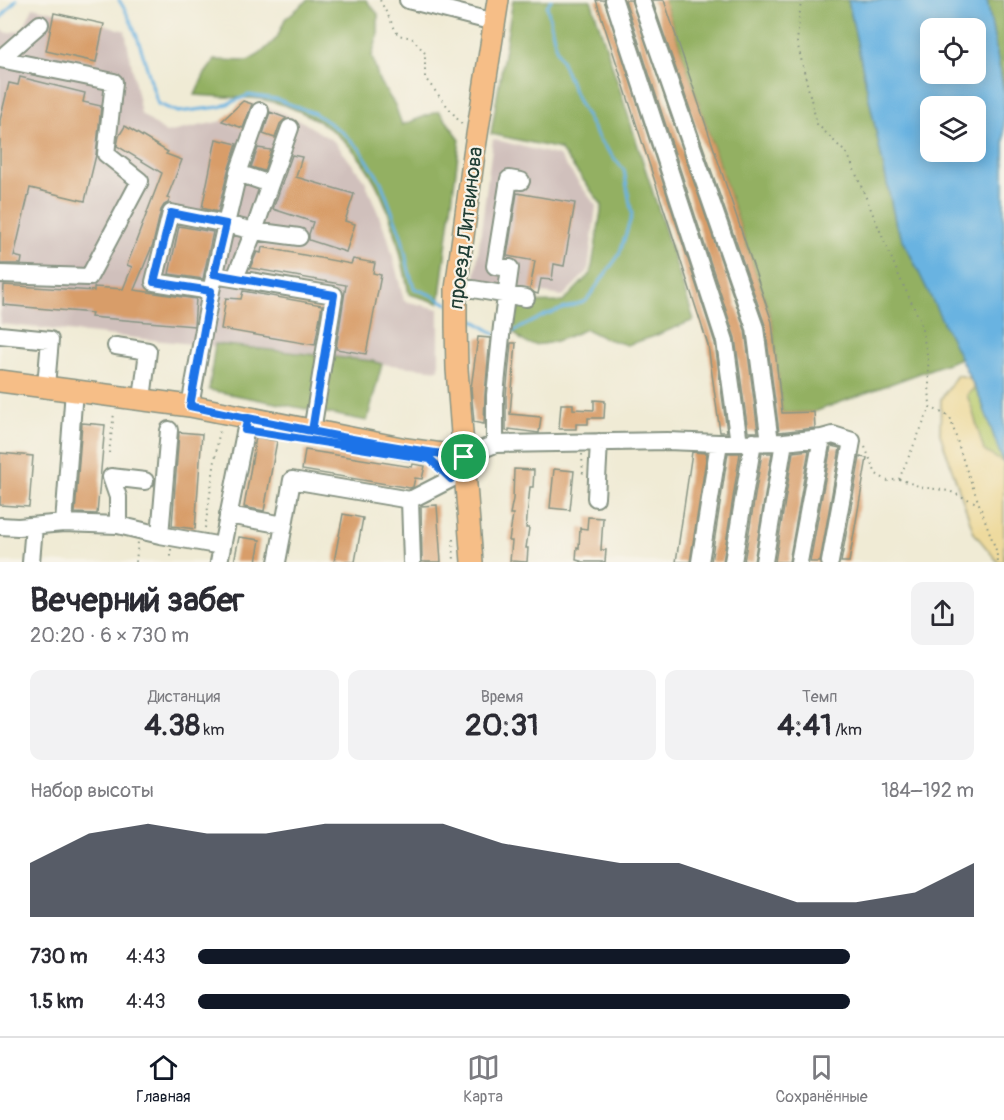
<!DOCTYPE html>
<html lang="ru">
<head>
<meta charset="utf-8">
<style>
  :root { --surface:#fff; --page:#f2f2f3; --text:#2b2b33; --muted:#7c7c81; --line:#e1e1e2; --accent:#111827 }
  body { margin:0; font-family:Pangolin,sans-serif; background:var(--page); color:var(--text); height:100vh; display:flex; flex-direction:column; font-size:22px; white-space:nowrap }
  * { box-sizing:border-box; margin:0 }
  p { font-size:20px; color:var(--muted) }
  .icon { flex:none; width:33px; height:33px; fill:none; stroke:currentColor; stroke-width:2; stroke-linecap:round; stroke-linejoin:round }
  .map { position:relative; height:562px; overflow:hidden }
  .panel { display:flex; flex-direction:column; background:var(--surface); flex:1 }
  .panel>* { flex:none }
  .tools { position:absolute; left:920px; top:18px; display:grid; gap:12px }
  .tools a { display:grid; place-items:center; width:66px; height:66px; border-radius:12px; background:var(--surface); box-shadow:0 3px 15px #0003; font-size:30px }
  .pin { position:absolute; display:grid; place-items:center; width:51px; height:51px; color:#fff; margin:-26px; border:3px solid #fff; border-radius:50%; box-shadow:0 2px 6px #0007 }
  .round { display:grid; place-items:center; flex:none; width:63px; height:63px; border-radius:12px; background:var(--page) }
  .summary { display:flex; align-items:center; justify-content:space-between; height:102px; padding:0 30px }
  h1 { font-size:33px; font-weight:700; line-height:45px }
  .figures { display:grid; grid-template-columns:repeat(3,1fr); gap:9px; height:102px; padding:6px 30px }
  .figures div { display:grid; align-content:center; border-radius:12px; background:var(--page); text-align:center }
  .figures b { font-size:30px; font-weight:700 }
  .figures small { font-size:16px; font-weight:400 }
  .figures p { font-size:16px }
  .chart { height:168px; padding:12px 30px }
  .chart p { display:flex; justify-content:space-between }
  .chart svg { width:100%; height:108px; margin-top:6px; fill:var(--accent); opacity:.7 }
  ul { padding:0 30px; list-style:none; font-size:20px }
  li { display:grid; grid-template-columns:96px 72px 1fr; align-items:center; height:45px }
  li i { height:15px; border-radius:8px; background:var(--accent) }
  .tab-bar { display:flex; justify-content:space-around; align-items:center; height:84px; border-top:2px solid var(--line); background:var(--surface); font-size:16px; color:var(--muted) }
  .tab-bar a { display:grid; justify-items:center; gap:3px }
  .tab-bar .current { color:var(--accent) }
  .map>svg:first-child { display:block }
  .industrial { fill:#d0c0bc }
  .green { fill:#bacc70; stroke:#6c8452; stroke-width:1.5 }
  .forest { fill:#93b062; stroke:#59764b; stroke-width:1.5 }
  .sand { fill:#eeda9e; stroke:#868c69; stroke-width:1.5 }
  .water { fill:#69b3e1; stroke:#44788a; stroke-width:1.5; fill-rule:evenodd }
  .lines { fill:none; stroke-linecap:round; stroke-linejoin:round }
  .stream { stroke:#69b3e1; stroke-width:3 }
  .building { fill:#d89d69 }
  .minor-casing { stroke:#889484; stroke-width:20 }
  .major-casing { stroke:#889484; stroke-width:24 }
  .path { stroke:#889484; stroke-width:2; stroke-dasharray:1.5 4.5; stroke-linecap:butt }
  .minor { stroke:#fff; stroke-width:16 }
  .major { stroke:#f6be87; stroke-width:21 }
  .route-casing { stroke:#fff; stroke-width:12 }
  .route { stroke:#1a73e8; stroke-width:8 }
  .labels { text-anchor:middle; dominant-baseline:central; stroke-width:4.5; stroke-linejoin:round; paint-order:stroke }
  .street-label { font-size:21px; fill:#1f3d34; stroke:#f7f3e8 }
</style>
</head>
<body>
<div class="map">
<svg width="1004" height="562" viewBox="0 0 1004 562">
  <rect width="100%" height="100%" fill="#f7f3e8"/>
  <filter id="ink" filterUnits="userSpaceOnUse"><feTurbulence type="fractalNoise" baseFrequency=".0167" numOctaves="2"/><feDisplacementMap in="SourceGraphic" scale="12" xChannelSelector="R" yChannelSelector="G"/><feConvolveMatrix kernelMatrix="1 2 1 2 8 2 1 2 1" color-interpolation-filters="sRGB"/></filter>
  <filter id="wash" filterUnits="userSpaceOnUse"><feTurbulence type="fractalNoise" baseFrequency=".008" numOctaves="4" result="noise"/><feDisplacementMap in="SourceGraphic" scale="24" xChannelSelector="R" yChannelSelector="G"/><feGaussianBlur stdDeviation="1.35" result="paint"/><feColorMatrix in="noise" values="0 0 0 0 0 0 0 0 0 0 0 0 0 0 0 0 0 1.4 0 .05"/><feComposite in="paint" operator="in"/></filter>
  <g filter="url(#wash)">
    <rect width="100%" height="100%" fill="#f0ebd5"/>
    <path class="industrial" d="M33,7L104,24L125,31L141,114L166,133L222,121L243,101L275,110L303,122L335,142L365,181L388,238L404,301L439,309V370L0,324V29L8,33L23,29Z
      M493,139L559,156L596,206L588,271L563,296L480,284L475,277Z"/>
    <path class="green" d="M975,387L982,403L1003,462L984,451L972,409L967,395Z"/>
    <path class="forest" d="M308,0H366L378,14V35L372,56L379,81L395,105L402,125L439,111L460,139L439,303L409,294C396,226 379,155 315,119C297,109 279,102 259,99C253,98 247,98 241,98C225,97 210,96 195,95L204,75L215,60L248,61L260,54L277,38L285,19Z
      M513,0H591L694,320L652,337L627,345L604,338L586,329C571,335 539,352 523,341C517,337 512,329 507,324L513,303L563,302L591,273L602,205L560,149L491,134Z
      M664,0H848L896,225L961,358L814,412L782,413L772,322Z
      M987,0H1004V93Z
      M215,344L372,361L382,364L367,421L209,390Z"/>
    <path class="sand" d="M957,375L970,378L975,387L967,395L972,409L984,451L1003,462L1004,465V562H998L974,533L940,434L941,399Z"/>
    <path class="water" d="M848,0H987L1004,93V465L982,403L896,225ZM930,28H975V74H930ZM930,106H975V152H930Z"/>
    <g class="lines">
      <path class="stream" d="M119,0C140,32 146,69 158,104L178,112L220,107L249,95L276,99L314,113L342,132L360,149L381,182L402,238L409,271L414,288L431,295L448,304
        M0,19L16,0
        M464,314L495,334
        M512,332L545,315L586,301L619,255L632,215L624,170L600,141L578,101L556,48L547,6L551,0"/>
    </g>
    <g id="blocks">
      <path class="building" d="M596,0H604L715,343L727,432H720L708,345Z
        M625,0H631L745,330L758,432H748L735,338Z
        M652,0H664L772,322L782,413L814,412L815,428L779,432L765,325Z
        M54,13L104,24L96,62L46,51Z
        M20,77L85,93L83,102L101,106L96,155L85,201L30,188L14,256L22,258L21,264H0V120L9,83L18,85Z
        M243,101L252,104L243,128L222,121Z
        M270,112L286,118L280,124L275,138L263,134Z
        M125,126L168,152L166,154L182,160L167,198L170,199L168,203L164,205L161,210L153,244L134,290L196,299L194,326L91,317L92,313L3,305L4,285L94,291V287L123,289L132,267L127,265L162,173L117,146L119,136Z
        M216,139L237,144L228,171L218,212L202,208Z
        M258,148L271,150L264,171L251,167Z
        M292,155L302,157L296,177L354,194L345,221L355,224L346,252L309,240V234L313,222L273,209Z
        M517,193L575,203L564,266L554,264L552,280L541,279L538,294L535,293L530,289L535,261L507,256Z
        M179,226L213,232L203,279L169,274Z
        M262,247L351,264L353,259L375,263L373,273L381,275L366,354L336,349L346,285L250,268L257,252L261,253Z
        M243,291L322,305L315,345L221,329L226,298L241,299Z
        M478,337L490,338L485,394L484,424L474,422L471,388Z
        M511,343H516L510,414L541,417L539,433L509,429V431H506V396Z
        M594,400L605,401L604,418H588V424H576V429H559L561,404H573V409L594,410Z
        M82,423L105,425L97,514L75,513Z
        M179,432L202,434L195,529L172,526Z
        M256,437L277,441L264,511L244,507Z
        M831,446L840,448L820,562H810Z
        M305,450L412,467L413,464L425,466L422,479L415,478L413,487L410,488L302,470Z
        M809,450L789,562H775L793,452Z
        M692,452L707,453L690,562H676Z
        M0,453L33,456L29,507L0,505Z
        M728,453H740L723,562H711Z
        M762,453H772L754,562H744Z
        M860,457L867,458L849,562H841Z
        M514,469L534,470L533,487H530L526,528H529L526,548H528L527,562L510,561L512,541H509L513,514H510L513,499Z
        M554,469L574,471L570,510L550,508Z
        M437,505L441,562H422L421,506Z
        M343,514L363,518L355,562H334Z
        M588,517L603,518L601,550H606L605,562H581V561L576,560L577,547L579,548L580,528L587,529Z
        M239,537L260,540L256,562H234Z"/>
    </g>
  </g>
  <g filter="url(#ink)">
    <use href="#blocks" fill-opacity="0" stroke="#889484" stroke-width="1.5"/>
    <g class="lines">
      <defs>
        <path id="minor" d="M408,0L494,22
          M614,0L725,341L739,443
          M641,0L755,328L770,442
          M0,59L114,82L106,154L140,181L89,277L0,274
          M0,59L40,24
          M238,173L226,224L254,231L299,237
          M270,184L290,128
          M214,275L334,295L312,431
          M235,278L254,231L270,184L238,173L260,111
          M456,289H473L526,298
          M0,335L50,340L46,386
          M116,346L148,351L142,399
          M190,406L211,291L154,282L171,213L226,224L211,291
          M495,444V395L502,326L510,268L495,266L509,179L521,181
          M145,481L111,477L118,497V525L160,535L169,430
          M596,498L599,442
          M410,500L412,562
          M228,515L284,525L292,480L410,500L451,479L464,457L495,444L667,441L719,443L784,442L822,438L833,435L852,441L830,562
          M64,523L74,390
          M0,526L18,527L64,523L118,525
          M160,535L222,546
          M31,562L34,526
          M219,562L248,418
          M277,562L284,525
          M700,562L719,443
          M733,562L753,442
          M764,562L784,442
          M799,562L822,438"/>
        <path id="major" d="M0,381L190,406L406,449L464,457
          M472,562L457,369L456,326V289L474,154L498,0"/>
      </defs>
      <use href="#minor" class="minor-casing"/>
      <use href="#major" class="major-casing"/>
      <path class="path" d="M380,0L398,35L412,38L425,53V78L463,126
        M801,0L797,42L817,124L848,155L899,276L920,320L928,359L930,407L950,417L964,463L996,550L998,562
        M865,447L876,474L888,481L899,479L930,408
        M109,453L114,413
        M582,454L583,476
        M899,479L921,487L949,491L979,504
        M205,528L220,427
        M453,539L454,562
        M171,549V562
        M136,562L138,542"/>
      <use href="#minor" class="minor"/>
      <use href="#major" class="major"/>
    </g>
  </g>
  <g class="lines" filter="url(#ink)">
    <defs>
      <path id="route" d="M464,457C372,445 281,425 190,406L211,291L154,282L171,213L226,224L214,274L334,295L312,431L248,418L245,430L430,459L451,479L464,457"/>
    </defs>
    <use href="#route" class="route-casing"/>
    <use href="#route" class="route"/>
  </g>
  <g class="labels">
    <g class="street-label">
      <text transform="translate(466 228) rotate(-83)">проезд Литвинова</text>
    </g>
  </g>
</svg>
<div class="tools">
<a><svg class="icon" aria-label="locate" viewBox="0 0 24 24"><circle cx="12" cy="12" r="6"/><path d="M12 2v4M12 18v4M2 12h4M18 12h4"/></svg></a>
<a><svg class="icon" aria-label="layers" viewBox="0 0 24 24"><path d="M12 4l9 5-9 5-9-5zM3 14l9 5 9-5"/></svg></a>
</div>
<div class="pin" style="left:464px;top:457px;background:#1e9e55"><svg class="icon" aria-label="arrive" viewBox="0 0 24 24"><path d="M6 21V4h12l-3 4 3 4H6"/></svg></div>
</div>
<section class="panel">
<div class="summary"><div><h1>Вечерний забег</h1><p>20:20 · 6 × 730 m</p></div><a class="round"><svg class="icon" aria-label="share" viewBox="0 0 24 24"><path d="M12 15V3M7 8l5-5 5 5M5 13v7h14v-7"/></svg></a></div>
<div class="figures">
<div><p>Дистанция</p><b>4.38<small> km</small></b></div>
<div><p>Время</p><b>20:31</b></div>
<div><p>Темп</p><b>4:41<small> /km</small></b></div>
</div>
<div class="chart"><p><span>Набор высоты</span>184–192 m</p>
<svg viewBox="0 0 160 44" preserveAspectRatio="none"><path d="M0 44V22L10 10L20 6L30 10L40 10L50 6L60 6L70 6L80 14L90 18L100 22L110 22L120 30L130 38L140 38L150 34L160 22V44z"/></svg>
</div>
<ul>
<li><b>730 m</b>4:43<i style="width:84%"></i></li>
<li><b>1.5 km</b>4:43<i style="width:84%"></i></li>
</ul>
</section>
<nav class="tab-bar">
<a class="current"><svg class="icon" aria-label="home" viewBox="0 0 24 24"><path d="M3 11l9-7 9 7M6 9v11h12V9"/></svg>Главная</a>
<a><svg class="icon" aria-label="map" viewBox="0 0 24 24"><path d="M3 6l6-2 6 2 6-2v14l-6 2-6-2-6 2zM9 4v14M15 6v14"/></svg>Карта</a>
<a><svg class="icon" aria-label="saved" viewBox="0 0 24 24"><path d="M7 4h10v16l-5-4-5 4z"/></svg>Сохранённые</a>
</nav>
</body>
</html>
